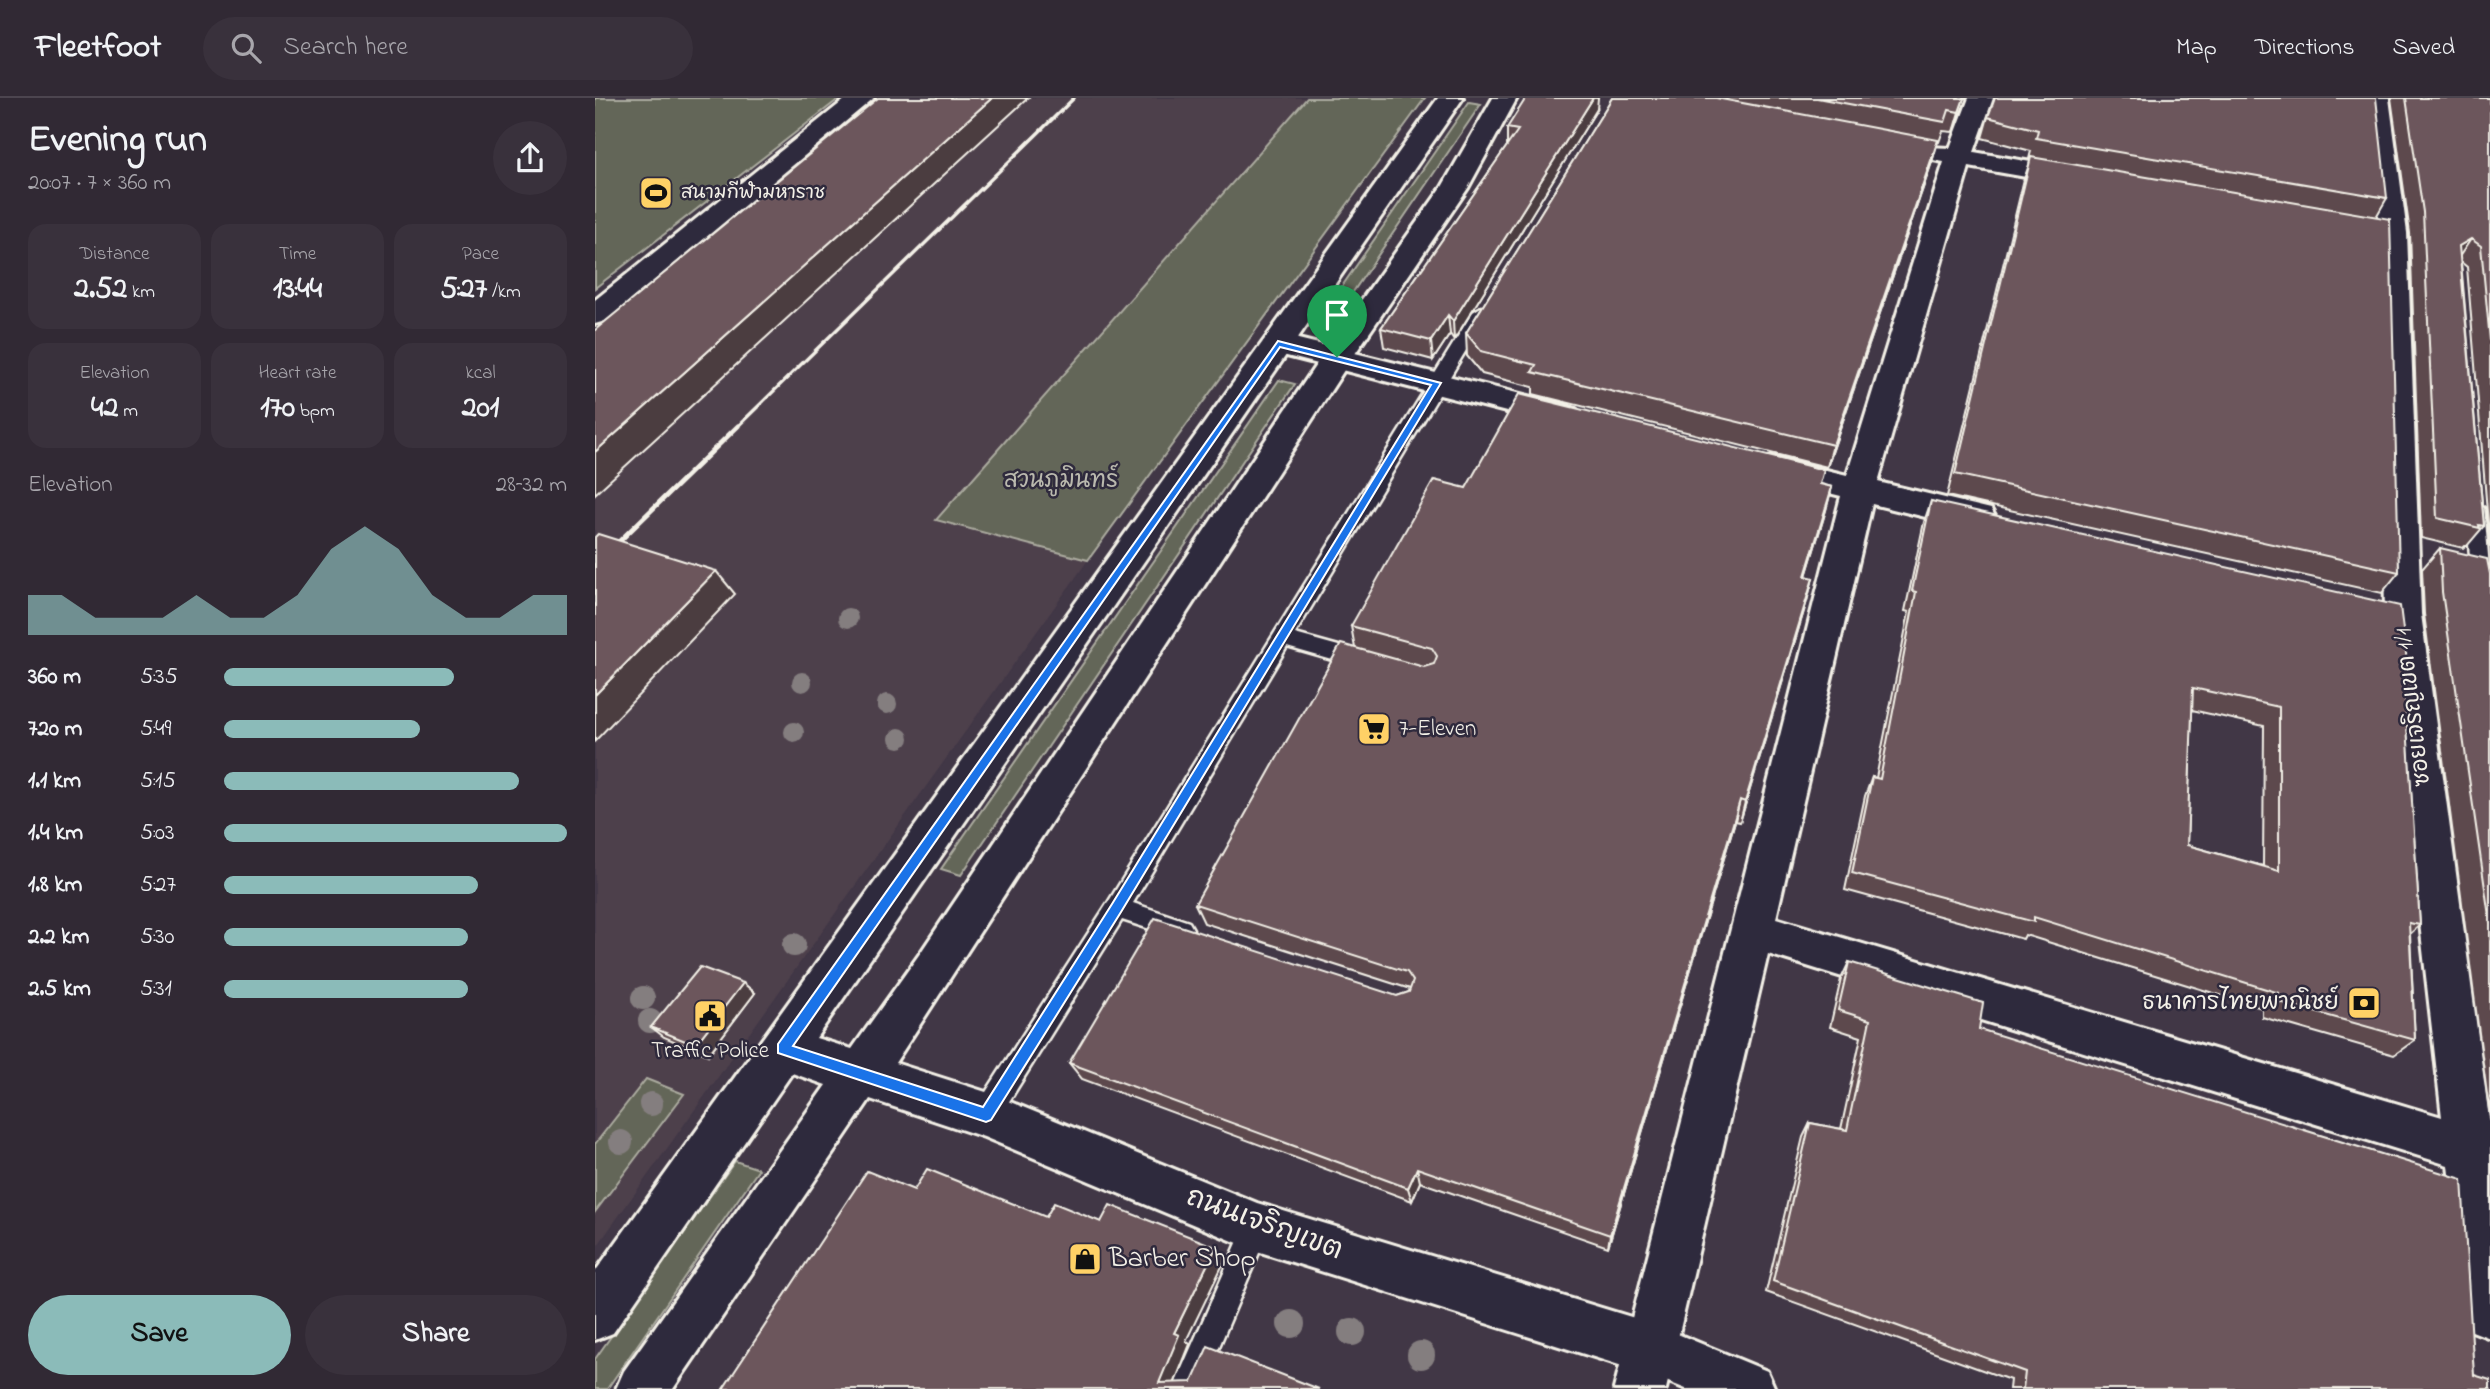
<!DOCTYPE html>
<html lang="en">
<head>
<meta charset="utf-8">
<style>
  :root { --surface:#312934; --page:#39313c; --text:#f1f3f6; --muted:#a8a6ac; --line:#4c454f; --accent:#8bbbb9 }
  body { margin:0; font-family:"Indie Flower","Playpen Sans Thai",sans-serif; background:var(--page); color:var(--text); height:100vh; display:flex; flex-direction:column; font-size:26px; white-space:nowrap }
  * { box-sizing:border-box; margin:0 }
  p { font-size:23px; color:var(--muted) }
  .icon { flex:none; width:38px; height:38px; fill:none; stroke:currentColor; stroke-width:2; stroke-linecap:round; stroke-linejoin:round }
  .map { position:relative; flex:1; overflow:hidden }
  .drawer { display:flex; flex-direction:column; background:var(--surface); width:595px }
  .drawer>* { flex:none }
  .pin { position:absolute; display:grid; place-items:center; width:60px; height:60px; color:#fff; margin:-72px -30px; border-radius:50% 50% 50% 0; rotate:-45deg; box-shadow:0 0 7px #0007 }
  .pin .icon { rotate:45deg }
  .round { display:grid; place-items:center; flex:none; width:74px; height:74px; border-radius:37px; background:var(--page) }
  .headline { display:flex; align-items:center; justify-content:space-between; height:119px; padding:0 28px }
  h1 { font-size:38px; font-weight:700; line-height:52px }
  .figures { display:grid; grid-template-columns:repeat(3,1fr); gap:10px; height:119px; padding:7px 28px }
  .figures div { display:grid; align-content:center; border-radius:18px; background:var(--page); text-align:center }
  .figures b { font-size:30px; font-weight:700 }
  .figures small { font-size:19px; font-weight:400 }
  .figures p { font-size:19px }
  .chart { height:196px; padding:14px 28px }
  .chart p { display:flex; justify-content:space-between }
  .chart svg { width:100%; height:126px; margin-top:7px; fill:var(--accent); opacity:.7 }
  .primary-button { display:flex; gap:14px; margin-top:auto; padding:14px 28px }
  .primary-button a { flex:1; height:80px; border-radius:42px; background:var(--accent); color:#111; font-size:28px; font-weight:700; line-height:80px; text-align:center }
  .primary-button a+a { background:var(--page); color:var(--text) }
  ul { padding:0 28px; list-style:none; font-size:23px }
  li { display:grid; grid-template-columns:112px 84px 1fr; align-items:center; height:52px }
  li i { height:18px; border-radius:9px; background:var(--accent) }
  header { display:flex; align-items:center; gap:42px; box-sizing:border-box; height:98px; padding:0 35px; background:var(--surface); border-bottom:2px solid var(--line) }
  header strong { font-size:33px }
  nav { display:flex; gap:38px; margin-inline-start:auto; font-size:24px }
  .search { width:490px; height:63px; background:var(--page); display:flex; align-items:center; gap:18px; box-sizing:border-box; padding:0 24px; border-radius:38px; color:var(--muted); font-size:26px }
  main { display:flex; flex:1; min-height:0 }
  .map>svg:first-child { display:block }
  .built { fill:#4e404c }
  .green { fill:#646658; stroke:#acaca0; stroke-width:2 }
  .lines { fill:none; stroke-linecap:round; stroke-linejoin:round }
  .lane-casing { stroke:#f4f1e8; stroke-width:5 }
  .street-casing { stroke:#f4f1e8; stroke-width:6 }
  .secondary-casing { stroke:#f4f1e8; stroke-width:6 }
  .lane { fill:#2f2a3d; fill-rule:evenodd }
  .street { fill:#2f2a3d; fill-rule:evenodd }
  .secondary { fill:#2f2a3d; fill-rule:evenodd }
  .rail-far1 { stroke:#f4f1e8; stroke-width:3.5 }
  .rail { stroke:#f4f1e8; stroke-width:5 }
  .tree { fill:#847e7f }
  .wall { fill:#5d4a4e; stroke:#f4f1e8; stroke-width:2; fill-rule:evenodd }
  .shaded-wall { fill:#4c3c40; stroke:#f4f1e8; stroke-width:2 }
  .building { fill:#6c565b; stroke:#f4f1e8; stroke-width:2; fill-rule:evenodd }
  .route { fill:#1a73e8; stroke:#fff; stroke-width:2; fill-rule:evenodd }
  .labels { text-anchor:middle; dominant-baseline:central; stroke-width:5; stroke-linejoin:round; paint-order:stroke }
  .far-poi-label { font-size:19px; fill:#f4f1e8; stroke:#2f2a3d; text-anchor:start }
  .park-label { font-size:23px; fill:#bab9ae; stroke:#2f2a3d }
  .street-label { font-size:23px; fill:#f4f1e8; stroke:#2f2a3d }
  .poi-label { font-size:23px; fill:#f4f1e8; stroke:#2f2a3d; text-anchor:start }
  .near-street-label { font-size:28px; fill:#f4f1e8; stroke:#2f2a3d }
  .near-poi-label { font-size:28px; fill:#f4f1e8; stroke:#2f2a3d; text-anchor:start }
</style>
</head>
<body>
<header>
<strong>Fleetfoot</strong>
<div class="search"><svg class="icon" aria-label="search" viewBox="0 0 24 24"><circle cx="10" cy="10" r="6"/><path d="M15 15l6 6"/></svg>Search here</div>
<nav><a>Map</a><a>Directions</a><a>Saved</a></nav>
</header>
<main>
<section class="drawer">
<div class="headline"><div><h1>Evening run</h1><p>20:07 · 7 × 360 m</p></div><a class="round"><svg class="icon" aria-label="share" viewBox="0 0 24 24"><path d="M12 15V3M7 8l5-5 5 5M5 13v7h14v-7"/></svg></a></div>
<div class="figures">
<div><p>Distance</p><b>2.52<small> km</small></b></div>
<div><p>Time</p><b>13:44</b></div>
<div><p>Pace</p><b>5:27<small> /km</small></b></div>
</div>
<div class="figures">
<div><p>Elevation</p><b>42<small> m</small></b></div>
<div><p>Heart rate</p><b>170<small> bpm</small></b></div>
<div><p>kcal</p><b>201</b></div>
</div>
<div class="chart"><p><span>Elevation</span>28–32 m</p>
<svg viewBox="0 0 160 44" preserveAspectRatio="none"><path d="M0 44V30L10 30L20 38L30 38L40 38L50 30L60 38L70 38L80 30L90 14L100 6L110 14L120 30L130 38L140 38L150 30L160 30V44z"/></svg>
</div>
<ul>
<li><b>360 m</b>5:35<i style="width:67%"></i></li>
<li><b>720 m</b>5:49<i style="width:57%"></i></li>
<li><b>1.1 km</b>5:15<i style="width:86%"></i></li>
<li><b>1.4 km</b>5:03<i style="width:100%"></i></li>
<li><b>1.8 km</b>5:27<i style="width:74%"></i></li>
<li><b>2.2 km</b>5:30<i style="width:71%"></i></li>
<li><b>2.5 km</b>5:31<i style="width:71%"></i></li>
</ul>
<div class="primary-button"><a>Save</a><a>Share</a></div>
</section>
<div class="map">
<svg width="1895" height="1291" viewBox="0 0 1895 1291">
  <rect width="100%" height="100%" fill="#413746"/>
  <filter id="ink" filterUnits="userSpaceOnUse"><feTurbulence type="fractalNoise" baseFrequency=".0143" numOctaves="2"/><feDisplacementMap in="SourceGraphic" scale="14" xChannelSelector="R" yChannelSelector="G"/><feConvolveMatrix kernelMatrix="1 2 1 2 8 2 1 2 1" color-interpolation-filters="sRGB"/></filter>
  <g filter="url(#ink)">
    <path class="built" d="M311,0H712L341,421L493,462L0,1151V267Z"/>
    <path class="green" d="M0,0H245L0,190Z
      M712,0H830L493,462L341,422Z
      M874,4L886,6L745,213L732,210Z
      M684,282L700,286L366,777L346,771Z
      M51,981L89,996L0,1114V1046Z
      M140,1063L164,1071L12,1291H0V1261Z"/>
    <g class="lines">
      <defs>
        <path id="lane" d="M886,209L894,214L700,536L776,557L779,563L776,569L769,571L692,549L538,805L594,824L598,831L594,838L586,841L527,822L400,1026L391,1029L382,1026L378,1017L382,1008L514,803L878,214Z
          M1880,403L1889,410L1894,470L1885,477L1876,470L1871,410Z
          M662,1116L671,1120L675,1129L606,1291H578L653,1120Z"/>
        <path id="street" d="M252,0H279L10,223L0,226V202Z
          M1374,0H1398L1379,54L1482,72L1491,74L1495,80L1491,86L1482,88L1374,69L1283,384L1396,411L1401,420L1396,429L1384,432L1277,406L1181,820L1847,1019L1790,516L1784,135L1770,0H1794L1812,135L1826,516L1895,1028V1240L1877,1233L1870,1215L1853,1067L1173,856L1071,1291H1019L1246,398L1165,378L1161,370L1165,362L1177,359L1252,377L1349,64L1332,61L1328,55L1332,49L1355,50Z
          M683,236L970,307L981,311L986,318L981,325L970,329L672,253L668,246L672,239Z"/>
        <path id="secondary" d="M843,0H868L221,940L257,951L326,854L731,252L847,89L898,0H922L873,90L753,266L300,965L391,994L662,1105L1056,1225L1172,1273L1180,1291H1091L1056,1277L662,1153L389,1039L275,1001L78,1291H21L29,1273L231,987L197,975L18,1235L0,1242V1174Z"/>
      </defs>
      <use href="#lane" class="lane-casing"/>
      <use href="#street" class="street-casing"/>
      <use href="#secondary" class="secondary-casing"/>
      <use href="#lane" class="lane"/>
      <use href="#street" class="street"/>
      <use href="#secondary" class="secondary"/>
      <path class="rail-far1" d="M141,330L479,0"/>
      <path class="rail" d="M0,467L143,328"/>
    </g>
    <g class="tree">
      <circle cx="253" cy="520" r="10"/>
      <circle cx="207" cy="584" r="10"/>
      <circle cx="292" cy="606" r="10"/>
      <circle cx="199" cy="634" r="10"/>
      <circle cx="304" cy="640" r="10"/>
      <circle cx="199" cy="847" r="12"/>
      <circle cx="48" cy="900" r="12"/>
      <circle cx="55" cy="923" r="12"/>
      <circle cx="56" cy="1006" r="12"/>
      <circle cx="26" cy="1044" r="12"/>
      <circle cx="696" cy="1226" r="14"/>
      <circle cx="757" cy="1234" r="14"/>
      <circle cx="826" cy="1257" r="14"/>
    </g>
    <path class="wall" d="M1017,0H1372L1358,34L1348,33L1344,44H1343L1337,64L1232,369L938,296V289L887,276L872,258L871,235Z
      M1796,0H1895V450L1872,169L1866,164L1889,428L1872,448H1870L1868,450L1826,440L1815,135Z
      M1002,11L859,242L855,236L838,262L789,249L786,230L912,48V30Z
      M1393,19L1792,100L1781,119L1804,474L1787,495L1352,398L1429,81L1436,61H1434L1436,53L1387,40Z
      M1226,386L1237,389L1231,412L1211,478L1218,480L1212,503L1145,724L1140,723L1013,1149L825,1084L817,1103L487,981L474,965L802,898L814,894L815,891L609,825L600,806L760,550L756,528L871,390Z
      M1336,403L1816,596L1810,603L1825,827L1815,836L1820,942L1799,957L1667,919V910L1430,837L1428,841L1250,792L1270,698L1277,679L1281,680L1314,514L1310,513L1329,424ZM1597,612L1669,628L1668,768L1592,747Z
      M1845,450L1895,476V1019L1829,516L1827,471Z
      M1254,864L1384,931L1879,1277L1895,1291H1414L1415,1282L1171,1194L1208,1039L1215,1025L1246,1031L1266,939L1235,929L1246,881Z
      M148,885L160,895L113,957L69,939L56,929Z"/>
    <path class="shaded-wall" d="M397,0H433L0,396V354Z
      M998,0H1003L1002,11L859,242L858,223Z
      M1369,0H1372L1358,34L1364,14Z
      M1343,42L1337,64L1232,369L1238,347Z
      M1876,141L1862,162L1864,148Z
      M853,217L855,236L838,262L836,243Z
      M1237,389L1231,412L1204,501L1210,478Z
      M121,473L140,496L0,643V597Z
      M1218,480L1212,503L1145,724L1150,704Z
      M1145,702L1140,723L1013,1149L1015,1137Z
      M148,885L160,895L113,957L100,947Z
      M822,1070L825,1084L817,1103L813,1090Z
      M621,1149L631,1160L591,1243L595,1246L577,1291L564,1285L579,1235Z"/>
    <path class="building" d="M283,0H397L0,354V232Z
      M931,0H998L858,223L853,217L836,243L786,230L923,32L912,30Z
      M1017,0H1121L1343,42L1238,347L937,274L941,267L886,253L871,235Z
      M1222,0H1369L1364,14L1354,12L1350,24Z
      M1400,0H1781L1792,100L1441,40L1443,32L1393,19Z
      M1811,0H1895V243L1886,148L1876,141L1864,148L1889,428L1884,427L1885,430L1842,420L1828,114Z
      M1436,59L1795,121L1804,474L1360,376Z
      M924,296L1229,372L1225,386L1237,389L1210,478L1218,480L1150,704L1145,702L1015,1137L822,1070L813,1090L474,965L560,820L802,898L814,894L818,883L812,874L600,806L746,546L829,569L839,566L842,558L837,550L756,528L839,382L871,390Z
      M1336,403L1805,508L1816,596L1810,597L1825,827L1814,825L1820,942L1684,904V895L1439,819V824L1257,775L1277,679L1285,681L1321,494L1317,493ZM1598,590L1684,609V773L1592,747Z
      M3,436L121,473L0,597V439Z
      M1845,450L1892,461L1895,476V825L1847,494Z
      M1254,864L1388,905L1384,931L1867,1081L1879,1277L1895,1282V1291H1428L1430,1274L1178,1183L1215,1025L1252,1032L1275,922L1243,912Z
      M105,869L148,885L100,947L56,929Z
      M332,1071L451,1119L459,1105L506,1124L515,1107L621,1149L579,1235L584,1237L564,1285L597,1284L613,1248L724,1291H128L272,1073L319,1092Z"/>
  </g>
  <path class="route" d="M683,243L846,285L526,814L396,1022L391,1024L183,955V946ZM685,249L836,287L517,806L388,1009L198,948Z"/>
  <defs>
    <symbol id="stadium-square" viewBox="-11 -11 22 22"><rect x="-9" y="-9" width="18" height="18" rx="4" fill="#ffd166" stroke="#2f2a3d"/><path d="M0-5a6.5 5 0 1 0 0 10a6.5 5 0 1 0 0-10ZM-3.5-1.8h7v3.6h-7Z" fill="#111"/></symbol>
    <symbol id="supermarket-square" viewBox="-11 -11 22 22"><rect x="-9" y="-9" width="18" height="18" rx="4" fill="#ffd166" stroke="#2f2a3d"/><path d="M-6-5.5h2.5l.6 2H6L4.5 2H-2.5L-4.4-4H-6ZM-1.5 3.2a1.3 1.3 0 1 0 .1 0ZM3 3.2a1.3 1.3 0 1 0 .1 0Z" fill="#111"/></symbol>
    <symbol id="bank-square" viewBox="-11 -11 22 22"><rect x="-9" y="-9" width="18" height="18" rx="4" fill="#ffd166" stroke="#2f2a3d"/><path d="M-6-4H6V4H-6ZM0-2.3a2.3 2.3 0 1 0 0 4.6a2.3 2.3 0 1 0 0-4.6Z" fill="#111"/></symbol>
    <symbol id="civic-square" viewBox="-11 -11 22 22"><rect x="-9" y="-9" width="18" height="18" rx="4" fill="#ffd166" stroke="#2f2a3d"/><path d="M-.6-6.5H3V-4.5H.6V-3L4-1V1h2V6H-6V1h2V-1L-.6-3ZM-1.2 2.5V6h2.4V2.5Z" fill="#111"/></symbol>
    <symbol id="shop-square" viewBox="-11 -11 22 22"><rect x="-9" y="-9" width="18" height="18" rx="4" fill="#ffd166" stroke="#2f2a3d"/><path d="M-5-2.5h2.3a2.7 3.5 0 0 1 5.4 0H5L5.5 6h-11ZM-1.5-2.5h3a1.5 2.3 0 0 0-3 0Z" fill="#111"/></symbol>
  </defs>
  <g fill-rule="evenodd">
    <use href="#stadium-square" x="42" y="76" width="38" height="38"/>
    <use href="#supermarket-square" x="760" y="612" width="38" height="38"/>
    <use href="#bank-square" x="1750" y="886" width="38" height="38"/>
    <use href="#civic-square" x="96" y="899" width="38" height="38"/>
    <use href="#shop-square" x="471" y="1142" width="38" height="38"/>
  </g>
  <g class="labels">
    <g class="far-poi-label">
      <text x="86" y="95">สนามกีฬามหาราช</text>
    </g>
    <g class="park-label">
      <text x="466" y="383">สวนภูมินทร์</text>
    </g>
    <g class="street-label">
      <text transform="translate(1819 609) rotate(-97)">ซอยเจริญเขต 1/1</text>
    </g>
    <g class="poi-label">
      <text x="804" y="631">7-Eleven</text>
      <text x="1744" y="905" text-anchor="end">ธนาคารไทยพาณิชย์</text>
      <text x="115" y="953" text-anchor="middle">Traffic Police</text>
    </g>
    <g class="near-street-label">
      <text transform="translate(669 1127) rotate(20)">ถนนเจริญเขต</text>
    </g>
    <g class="near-poi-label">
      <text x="514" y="1161">Barber Shop</text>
    </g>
  </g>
</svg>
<div class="pin" style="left:742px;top:259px;background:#1e9e55"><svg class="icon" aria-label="arrive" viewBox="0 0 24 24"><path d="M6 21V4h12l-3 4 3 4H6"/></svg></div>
</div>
</main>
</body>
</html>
